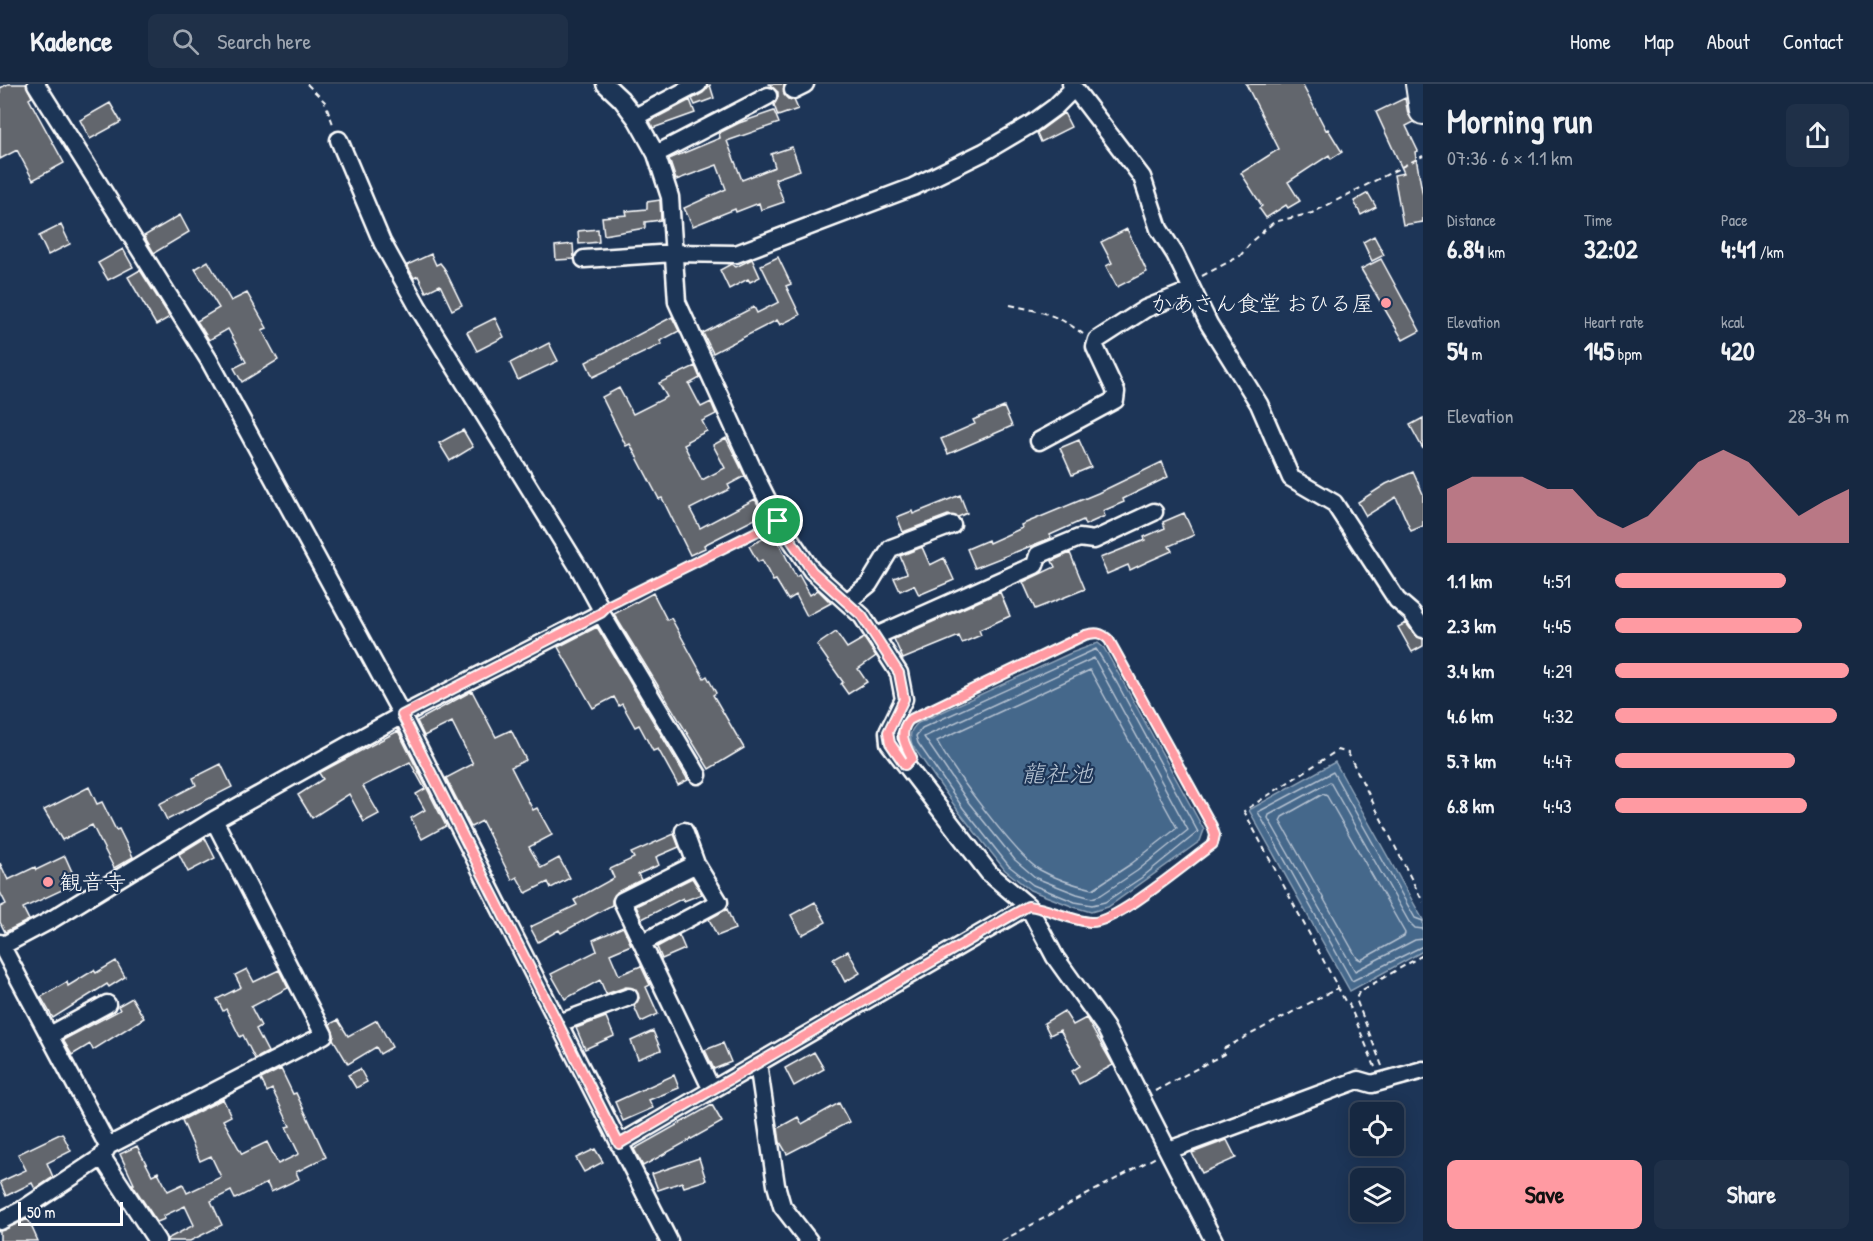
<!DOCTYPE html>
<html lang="en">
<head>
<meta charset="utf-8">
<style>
  :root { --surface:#162841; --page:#1f3048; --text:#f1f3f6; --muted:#9ea6b1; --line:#35445a; --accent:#ff9aa2 }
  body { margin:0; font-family:"Patrick Hand","Klee One",sans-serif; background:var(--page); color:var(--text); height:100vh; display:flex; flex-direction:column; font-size:22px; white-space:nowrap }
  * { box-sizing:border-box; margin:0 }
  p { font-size:20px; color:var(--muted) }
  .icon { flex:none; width:33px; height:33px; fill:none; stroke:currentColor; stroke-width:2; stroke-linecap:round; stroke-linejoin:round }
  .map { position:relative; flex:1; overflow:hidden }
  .panel { display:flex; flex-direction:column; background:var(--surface); width:450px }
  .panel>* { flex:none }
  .fabs { position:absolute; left:1350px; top:1018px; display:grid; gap:12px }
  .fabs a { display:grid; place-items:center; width:54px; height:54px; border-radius:9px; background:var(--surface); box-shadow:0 3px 15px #0003,0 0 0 2px var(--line); font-size:30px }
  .scale { position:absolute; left:18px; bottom:15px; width:105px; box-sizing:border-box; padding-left:6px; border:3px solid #fff; border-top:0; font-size:16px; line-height:21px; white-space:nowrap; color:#fff; -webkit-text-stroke:4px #1d3557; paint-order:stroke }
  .pin { position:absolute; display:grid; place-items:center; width:51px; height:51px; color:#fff; margin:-26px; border:3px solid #fff; border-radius:50%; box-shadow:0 2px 6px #0007 }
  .round { display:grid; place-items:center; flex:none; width:63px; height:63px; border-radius:9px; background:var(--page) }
  .headline { display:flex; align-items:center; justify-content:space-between; height:102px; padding:0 24px }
  h1 { font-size:33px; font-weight:700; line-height:45px }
  .metrics { display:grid; grid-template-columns:repeat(3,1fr); gap:9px; height:102px; padding:6px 24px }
  .metrics div { display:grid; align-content:center }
  .metrics b { font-size:26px; font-weight:700 }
  .metrics small { font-size:16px; font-weight:400 }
  .metrics p { font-size:16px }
  .chart { height:168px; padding:12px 24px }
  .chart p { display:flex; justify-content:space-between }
  .chart svg { width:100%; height:108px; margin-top:6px; fill:var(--accent); opacity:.7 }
  .button { display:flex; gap:12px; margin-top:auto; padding:12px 24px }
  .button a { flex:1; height:69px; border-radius:9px; background:var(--accent); color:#111; font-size:24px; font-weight:700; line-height:69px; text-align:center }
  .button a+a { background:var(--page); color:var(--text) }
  ul { padding:0 24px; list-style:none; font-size:20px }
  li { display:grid; grid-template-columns:96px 72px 1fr; align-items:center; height:45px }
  li i { height:15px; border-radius:8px; background:var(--accent) }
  header { display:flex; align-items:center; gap:36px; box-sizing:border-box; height:84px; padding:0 30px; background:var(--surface); border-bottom:2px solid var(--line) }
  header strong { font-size:28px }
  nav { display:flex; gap:33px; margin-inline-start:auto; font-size:21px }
  .search { width:420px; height:54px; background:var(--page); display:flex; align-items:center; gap:15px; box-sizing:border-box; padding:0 21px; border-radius:9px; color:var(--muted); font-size:22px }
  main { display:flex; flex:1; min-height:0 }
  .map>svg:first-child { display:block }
  .water { fill:#45678b; stroke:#8fa4b9; stroke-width:1.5 }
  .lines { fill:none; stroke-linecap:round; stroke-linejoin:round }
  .shore { stroke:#b5c2d1; stroke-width:1.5 }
  .building { fill:#62666d; stroke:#fff; stroke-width:1.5 }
  .minor-casing { stroke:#fff; stroke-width:21 }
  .primary-casing { stroke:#fff; stroke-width:30 }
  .path { stroke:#fff; stroke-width:2; stroke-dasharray:6 4.5; stroke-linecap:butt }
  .minor { stroke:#1d3557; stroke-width:16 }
  .primary { stroke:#1d3557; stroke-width:26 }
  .route-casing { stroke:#fff; stroke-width:12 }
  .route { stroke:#ff9aa2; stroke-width:8 }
  .poi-dot { fill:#ff9aa2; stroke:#1d3557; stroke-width:2 }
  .labels { text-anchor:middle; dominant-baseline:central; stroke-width:4.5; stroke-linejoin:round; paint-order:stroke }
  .poi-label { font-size:22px; fill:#fff; stroke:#1d3557; text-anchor:end }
  .water-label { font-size:24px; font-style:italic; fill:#b5c2d1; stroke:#1d3557 }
</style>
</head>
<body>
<header>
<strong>Kadence</strong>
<div class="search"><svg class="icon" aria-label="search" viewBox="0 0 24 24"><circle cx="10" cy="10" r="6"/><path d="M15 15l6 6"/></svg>Search here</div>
<nav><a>Home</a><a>Map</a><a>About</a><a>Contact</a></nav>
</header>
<main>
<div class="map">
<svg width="1423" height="1157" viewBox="0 0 1423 1157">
  <rect width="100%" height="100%" fill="#1d3557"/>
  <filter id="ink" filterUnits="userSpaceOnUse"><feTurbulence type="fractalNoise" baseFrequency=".0167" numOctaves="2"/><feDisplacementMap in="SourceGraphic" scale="12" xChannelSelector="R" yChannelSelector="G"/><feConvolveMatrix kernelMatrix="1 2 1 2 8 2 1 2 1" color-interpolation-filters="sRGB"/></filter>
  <g filter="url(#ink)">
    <path class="water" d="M1098,559L1104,564L1122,596L1204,746L1200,757L1108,823L1091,828L1074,823L1030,806L1005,786L959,728L912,661C909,651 910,646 918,639L1071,569Z
      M1335,678L1423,836V867L1350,907L1249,726Z"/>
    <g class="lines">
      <path class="shore" d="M1096,565L1117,599L1198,748L1141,794L1105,818L1092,821L1075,818L1033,801L1009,782L963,724L918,659L916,652L922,644Z
        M1094,574L1188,746L1137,787L1101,811L1092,814L1077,810L1036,794L1015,776L969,719L924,653Z
        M1090,586L1177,744L1131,780L1093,805C1075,801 1056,795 1040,786C1016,772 951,684 937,657Z
        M1323,710L1327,712L1405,849L1404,852L1361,876L1357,874L1280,737L1282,733Z
        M1423,837L1415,834L1333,688L1258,728L1352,897L1423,862
        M1423,845L1415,844L1409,838L1330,698L1269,731L1268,734L1355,887L1415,856L1423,855"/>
    </g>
    <path class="building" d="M8,0H26L32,13L29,15L64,79L33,96L17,66L0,75V4Z
      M769,0H784V11L788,15L794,16L798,25L778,32L774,21L778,13V8Z
      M1246,0H1302L1326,46L1328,45L1342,68L1331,75L1329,71L1288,98L1300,117L1288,124L1286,121L1266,134L1259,124L1262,122L1241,89L1279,65Z
      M710,1L714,14L695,21L692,15L703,9Z
      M1405,14L1408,30L1414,38L1406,42L1418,67L1415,68L1423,112V138L1403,141L1394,91L1404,89L1376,28Z
      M690,16L695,29L653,44L650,37Z
      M110,19L121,38L90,55L80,36Z
      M774,27L779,39L727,57L742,96L775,83L771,70L792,63L800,86L775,95L784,118L761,126L759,119L736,128L735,125L693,142L684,124L726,105L717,81L676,96L669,75L720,54L719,49L739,39Z
      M1064,29L1071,43L1041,58L1037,49Z
      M1368,109L1376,123L1361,131L1354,117Z
      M660,116L661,136L645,138V144L604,151L602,133L627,131L626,127L647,125V118Z
      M180,131L189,148L154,169L144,152Z
      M61,141L70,160L48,171L39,152Z
      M598,145L599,158L579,160L578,147Z
      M1127,145L1147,188L1117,203L1106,182L1112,179L1101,158Z
      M1374,152L1384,171L1372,177L1363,158Z
      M573,160L574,175L556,176L555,162Z
      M123,165L133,183L108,196L98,179Z
      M431,170L436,181L440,179L444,184L462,221L452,226L440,201L426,208L418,192L414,194L407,181Z
      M778,173L791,200L786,202L800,231L780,241L777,236L713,269L703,249L754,223L757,229L779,218L761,181Z
      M752,175L760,193L750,198L748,195L729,205L720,186L731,180L736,183Z
      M1381,175L1420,247L1403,256L1361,185Z
      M208,177L231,217L247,209L267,244L262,246L278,276L242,298L234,284L246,278L228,245L209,256L197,237L219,224L195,185Z
      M140,186L170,233L156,241L128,193Z
      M672,233L679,247L660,257L662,260L593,293L586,278Z
      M495,234L504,253L477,267L467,248Z
      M549,259L558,277L518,296L510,279Z
      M695,282L700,294L689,300L701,323L711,318L716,330L702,337L707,347L687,357L688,359L684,361L702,396L725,384L713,361L726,354L745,392L728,401L730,405L690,425L700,444L755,415L763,431L704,461L705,464L690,471L662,414L659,415L630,360L626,362L602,313L619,304L633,330L667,313L659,299Z
      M1004,323L1012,342L948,370L941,355L975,340L973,336Z
      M1423,334V365L1410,341Z
      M463,346L473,363L450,377L439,359Z
      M1079,356L1091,383L1072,391L1060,364Z
      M1162,378L1168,393L1123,415L1124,418L1103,427L1105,432L1085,441L1083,436L1050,451L1051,454L975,484L967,465L988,456L989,459L1022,444L1021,441L1098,409Z
      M1413,388L1423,410V442L1411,447L1396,413L1366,432L1358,418L1386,400Z
      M960,411L967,429L958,433L948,431L903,448L897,433L912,427L913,430Z
      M1184,429L1194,451L1169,462L1172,467L1149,477L1130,486L1128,481L1107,490L1100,474L1145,456L1144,453L1165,444L1163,438Z
      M774,449L796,493L799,491L810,511L818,506L831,519L807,532L796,511L788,516L776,496L773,497L762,476L758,478L749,462Z
      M922,463L930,481L944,474L954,496L919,511L914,501L900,507L894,494L907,489L900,472Z
      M1070,469L1085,505L1035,525L1023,498L1055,483L1052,477Z
      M1000,508L1010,532L979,546L981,551L962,559L959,552L903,575L894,555Z
      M653,509L667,536L671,534L704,594L707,592L716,609L713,611L744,664L709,685L614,530Z
      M1406,539L1415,551L1423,555V562L1412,568L1398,543Z
      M597,543L688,696L678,701L658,665L653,667L639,641L635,643L622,620L619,622L614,613L593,624L558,563Z
      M836,548L847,564L864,554L876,572L858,585L867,598L848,610L841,600L843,598L817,561Z
      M472,607L496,653L511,646L526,676L511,683L533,726L537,724L552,751L529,763L541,784L559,774L570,794L551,804L548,798L526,809L517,793L512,796L482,737L471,743L446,694L473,680L452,638L424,652L417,637Z
      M398,647L446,742L422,755L411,734L425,726L416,710L425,705L410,678L363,702L379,730L364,738L349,710L312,734L298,711L323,695L319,689Z
      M221,680L232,703L167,736L159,720L196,701L193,694Z
      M89,703L97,720L102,718L116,746L119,745L133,773L114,784L92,741L62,756L44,726Z
      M674,750L679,763L656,773L659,781L638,790L641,796L617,808L612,816V821L561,849L559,846L538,858L530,843L577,821L574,816L614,794L610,785L634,774L631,769Z
      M205,754L215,774L188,788L179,770Z
      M65,772L77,799L23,824L29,836L5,848L0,838V823L6,820L0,808V779L8,796L35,783L36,786Z
      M692,794L702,810L684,817L683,814L642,835L636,822Z
      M815,818L826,838L802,851L791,831Z
      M727,825L735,845L717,852L709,835Z
      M623,843L631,861L610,870L619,891L641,882L650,901L646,903L658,930L641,938L634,922L639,914L635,905L626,903L606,910L600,896L565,915L551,890L597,867L593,856Z
      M679,851L685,865L662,875L657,863Z
      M848,867L860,889L845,898L833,875Z
      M116,877L125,893L109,903L107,900L53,934L41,913L67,898L68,902L94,886L96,889Z
      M247,885L254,898L279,886L288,904L251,923L261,942L256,945L268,968L255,975L243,951L240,953L226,925L223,927L217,915L241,903L235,891Z
      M132,914L144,934L93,966L90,960L72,971L63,956L120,926L118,922Z
      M1064,927L1073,941L1086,934L1113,981L1079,1000L1072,987L1080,982L1060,946L1050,951L1044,939Z
      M606,933L614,952L585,965L576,944Z
      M338,936L348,952L377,936L392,963L380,970L376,963L348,980L333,955L334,951L330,940Z
      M653,947L661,966L638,975L631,957Z
      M723,959L731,978L714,985L705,966Z
      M814,968L824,985L794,1002L785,984Z
      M281,985L293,1010L296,1009L326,1073L296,1088L299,1095L271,1108L267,1099L235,1115L231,1107L211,1117L222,1141L190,1157H167V1155L194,1141L185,1122L163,1132L165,1135L157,1138L132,1100H134L120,1070L137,1062L152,1091L158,1088L168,1107L183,1100L187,1109L221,1093L211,1072L200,1077L182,1036L223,1015L231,1032L223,1036L242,1070L267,1058L278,1080L299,1070L286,1043L290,1042L272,1005L267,1008L261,995Z
      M360,985L367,998L356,1004L348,991Z
      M674,991L679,1004L649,1016L653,1024L623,1037L615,1018Z
      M839,1019L849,1038L787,1070L780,1058L778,1044L798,1033L802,1040Z
      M712,1021L722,1038L643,1082L634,1065Z
      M62,1049L71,1067L47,1079L53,1093L35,1105L32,1099L6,1112L0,1098L26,1086L18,1070Z
      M1227,1056L1236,1074L1202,1089L1192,1069Z
      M595,1065L603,1078L584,1088L576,1074Z
      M699,1074L706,1096L684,1103L682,1098L658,1106L652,1090Z
      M28,1135L38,1157H0V1147Z"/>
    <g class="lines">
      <defs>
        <path id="minor" d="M36,0L209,276L402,631L669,1157
          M605,0L621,15L637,36L656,70L670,113L677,218L760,401L778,437L812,487L862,532L899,589L904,615L888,648L889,659L989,789L1028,822L1055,873L1105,943L1214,1157
          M1071,0L1142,93L1159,145L1175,170L1209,240L1259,320L1291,394L1334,419L1397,516L1412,529L1423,545
          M793,6L805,0
          M635,33L698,0
          M339,56L382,158L418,223L580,486L599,521L601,529L698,691
          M656,70L768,12
          M584,175L674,169L736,170L913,103L984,68L1033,39L1055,23L1074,4
          M1039,357L1115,316L1116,308L1095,263L1097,256L1145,225L1192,206
          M847,518L869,500L891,464L952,441
          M876,552L1035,481L1038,471L1079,454L1094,456L1154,428
          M684,747L696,780
          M0,859L108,1062
          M642,859L719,818L696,780L622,817L712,1006
          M0,863L51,836L214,736L402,631L601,529
          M559,939L629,913
          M50,951L107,920
          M758,979L776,1101L782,1122L809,1157
          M619,1060L1028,822
          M1169,1066L1358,996L1372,1000L1423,986
          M102,1073L157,1157
          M0,1137L22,1126L102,1073L108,1062L324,951L214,736"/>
        <path id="primary" d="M1419,0L1423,27"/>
      </defs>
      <use href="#minor" class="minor-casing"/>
      <use href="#primary" class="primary-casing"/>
      <path class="path" d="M307,0L325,18L334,43
        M1202,192L1240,172L1253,156L1274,138L1312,129L1423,72
        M1010,221C1042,228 1057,230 1083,250
        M614,519L765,443
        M913,634L1085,551C1095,548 1101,548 1109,556L1212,742L1215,751L1213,760C1189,777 1116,839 1092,839C1077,838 1062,829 1048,825
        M1382,982L1356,915L1359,908L1423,871
        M1375,983L1349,920L1345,917L1244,727L1338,666L1348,669L1423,818
        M1155,1007L1224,970L1223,965L1338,904
        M1002,1157L1156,1073"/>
      <use href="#minor" class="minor"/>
      <use href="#primary" class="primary"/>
    </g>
  </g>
  <g class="lines" filter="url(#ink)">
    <defs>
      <path id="route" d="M778,437L812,487L862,532L899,589L904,615L888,648L890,659L905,681L912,674C905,661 898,649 909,636L1085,551C1095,548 1101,548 1109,556L1212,742L1215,751L1213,760C1189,777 1114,841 1090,838C1068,836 1050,824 1028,822L619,1060L402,631L601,529L609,521Z"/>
    </defs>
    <use href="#route" class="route-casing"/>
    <use href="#route" class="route"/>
  </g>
  <g class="poi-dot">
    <circle cx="1386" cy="219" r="6"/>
    <circle cx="48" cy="798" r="6"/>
  </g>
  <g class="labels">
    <g class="poi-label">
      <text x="1374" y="219">かあさん食堂 おひる屋</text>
      <text x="60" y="798" text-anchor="start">観音寺</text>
    </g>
    <g class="water-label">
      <text x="1057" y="689">龍社池</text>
    </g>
  </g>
</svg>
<div class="fabs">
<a><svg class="icon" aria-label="locate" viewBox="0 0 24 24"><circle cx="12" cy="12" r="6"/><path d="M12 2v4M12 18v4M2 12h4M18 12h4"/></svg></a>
<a><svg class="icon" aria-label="layers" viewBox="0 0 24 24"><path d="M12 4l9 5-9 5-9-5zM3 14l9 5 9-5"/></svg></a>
</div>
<div class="scale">50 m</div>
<div class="pin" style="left:778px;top:437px;background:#1e9e55"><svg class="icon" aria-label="arrive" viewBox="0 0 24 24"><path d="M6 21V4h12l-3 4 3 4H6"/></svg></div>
</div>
<section class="panel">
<div class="headline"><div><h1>Morning run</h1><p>07:36 · 6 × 1.1 km</p></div><a class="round"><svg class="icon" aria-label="share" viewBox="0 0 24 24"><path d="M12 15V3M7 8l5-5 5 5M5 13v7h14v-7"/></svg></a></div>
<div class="metrics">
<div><p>Distance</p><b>6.84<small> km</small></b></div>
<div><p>Time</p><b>32:02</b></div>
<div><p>Pace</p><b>4:41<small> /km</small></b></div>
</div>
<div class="metrics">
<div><p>Elevation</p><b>54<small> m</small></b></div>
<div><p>Heart rate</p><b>145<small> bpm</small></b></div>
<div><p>kcal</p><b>420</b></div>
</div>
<div class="chart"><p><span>Elevation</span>28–34 m</p>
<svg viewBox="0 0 160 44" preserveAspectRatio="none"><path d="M0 44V22L10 17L20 17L30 17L40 22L50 22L60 33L70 38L80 33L90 22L100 11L110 6L120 11L130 22L140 33L150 27L160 22V44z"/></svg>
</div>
<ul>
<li><b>1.1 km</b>4:51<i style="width:73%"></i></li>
<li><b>2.3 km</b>4:45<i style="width:80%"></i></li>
<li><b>3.4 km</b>4:29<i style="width:100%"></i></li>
<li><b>4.6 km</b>4:32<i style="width:95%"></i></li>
<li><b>5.7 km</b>4:47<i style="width:77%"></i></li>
<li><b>6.8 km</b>4:43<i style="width:82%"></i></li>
</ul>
<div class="button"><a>Save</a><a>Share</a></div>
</section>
</main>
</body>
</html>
